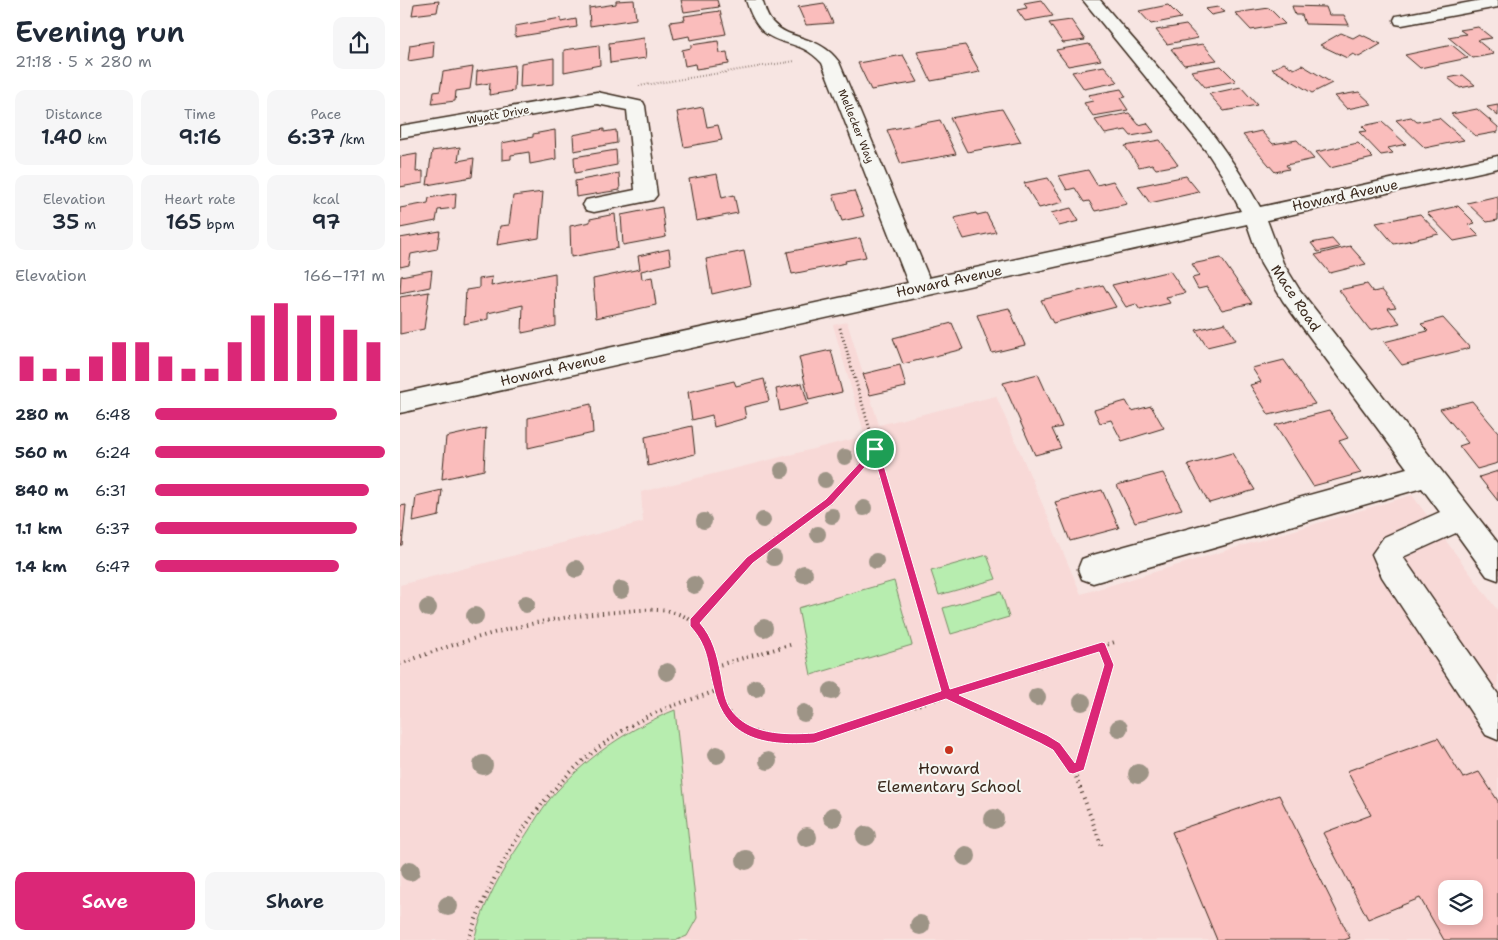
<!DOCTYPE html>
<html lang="en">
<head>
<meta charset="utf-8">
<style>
  :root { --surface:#fff; --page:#f6f6f7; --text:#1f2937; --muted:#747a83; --accent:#db2777 }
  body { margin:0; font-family:"Shantell Sans",sans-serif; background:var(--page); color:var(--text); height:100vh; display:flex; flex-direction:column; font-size:19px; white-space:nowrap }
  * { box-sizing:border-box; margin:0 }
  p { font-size:16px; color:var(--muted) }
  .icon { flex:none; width:28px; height:28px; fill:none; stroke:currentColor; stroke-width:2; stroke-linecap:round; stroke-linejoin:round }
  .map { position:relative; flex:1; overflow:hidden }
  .panel { display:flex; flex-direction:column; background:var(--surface); width:400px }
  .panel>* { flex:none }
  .controls { position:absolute; left:1038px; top:880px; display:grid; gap:10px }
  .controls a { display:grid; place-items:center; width:45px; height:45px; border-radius:10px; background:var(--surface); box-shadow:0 2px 8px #0003; font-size:25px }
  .pin { position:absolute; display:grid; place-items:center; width:42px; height:42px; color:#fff; margin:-21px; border:2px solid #fff; border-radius:50%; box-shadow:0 1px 5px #0007 }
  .round { display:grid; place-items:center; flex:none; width:52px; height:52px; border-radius:10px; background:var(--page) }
  .headline { display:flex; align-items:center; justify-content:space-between; height:85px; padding:0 15px }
  h1 { font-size:28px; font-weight:600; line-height:38px }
  .stats { display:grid; grid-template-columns:repeat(3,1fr); gap:8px; height:85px; padding:5px 15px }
  .stats div { display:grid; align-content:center; border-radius:10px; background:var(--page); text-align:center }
  .stats b { font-size:21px; font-weight:600 }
  .stats small { font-size:14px; font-weight:400 }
  .stats p { font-size:14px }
  .chart { height:140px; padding:10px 15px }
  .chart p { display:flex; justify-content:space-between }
  .chart svg { width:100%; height:90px; margin-top:5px; stroke:var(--accent); stroke-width:6 }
  .action { display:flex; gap:10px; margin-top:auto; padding:10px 15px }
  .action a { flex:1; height:58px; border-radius:10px; background:var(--accent); color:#fff; font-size:20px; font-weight:600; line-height:58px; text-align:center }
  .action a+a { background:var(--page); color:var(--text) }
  ul { padding:0 15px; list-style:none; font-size:16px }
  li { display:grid; grid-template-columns:80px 60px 1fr; align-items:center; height:38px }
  li i { height:12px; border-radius:6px; background:var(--accent) }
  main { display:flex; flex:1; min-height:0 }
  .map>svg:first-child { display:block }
  .built { fill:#f8d9d7; fill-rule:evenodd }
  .green { fill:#b7edaf; stroke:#798c66 }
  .building { fill:#fabdbc; stroke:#3b2a1e; fill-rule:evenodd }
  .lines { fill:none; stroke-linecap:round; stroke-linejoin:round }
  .minor-casing { stroke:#3b2a1e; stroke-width:3 }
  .path-far2 { stroke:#3b2a1e; stroke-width:2; stroke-dasharray:0.5 2.5; stroke-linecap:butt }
  .path-far1 { stroke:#3b2a1e; stroke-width:3; stroke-dasharray:1 3; stroke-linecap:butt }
  .path { stroke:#3b2a1e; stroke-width:4; stroke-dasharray:1 4.5; stroke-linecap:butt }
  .minor { fill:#f6f6f2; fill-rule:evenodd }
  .tree { fill:#9d9486 }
  .route { fill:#db2777; stroke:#fff; fill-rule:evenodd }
  .poi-dot { fill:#c8321e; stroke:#f6f6f2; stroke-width:2 }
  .labels { text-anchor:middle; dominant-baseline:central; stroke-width:4; stroke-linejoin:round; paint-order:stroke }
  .far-street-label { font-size:11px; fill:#3b2a1e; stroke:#f6f6f2 }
  .street-label { font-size:14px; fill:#3b2a1e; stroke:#f6f6f2 }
  .near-poi-label { font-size:16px; fill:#3b2a1e; stroke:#f6f6f2 }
</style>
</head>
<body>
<main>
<section class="panel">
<div class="headline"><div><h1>Evening run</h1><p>21:18 · 5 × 280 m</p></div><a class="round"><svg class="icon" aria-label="share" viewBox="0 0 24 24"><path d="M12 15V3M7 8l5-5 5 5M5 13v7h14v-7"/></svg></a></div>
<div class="stats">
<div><p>Distance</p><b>1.40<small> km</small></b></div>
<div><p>Time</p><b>9:16</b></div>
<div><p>Pace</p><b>6:37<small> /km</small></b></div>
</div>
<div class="stats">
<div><p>Elevation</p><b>35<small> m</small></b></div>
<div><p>Heart rate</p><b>165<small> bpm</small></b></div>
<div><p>kcal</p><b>97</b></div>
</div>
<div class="chart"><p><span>Elevation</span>166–171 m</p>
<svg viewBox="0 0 160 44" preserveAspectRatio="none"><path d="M5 44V32M15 44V38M25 44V38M35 44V32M45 44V25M55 44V25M65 44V32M75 44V38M85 44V38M95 44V25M105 44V12M115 44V6M125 44V12M135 44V12M145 44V19M155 44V25"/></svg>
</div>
<ul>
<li><b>280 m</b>6:48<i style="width:79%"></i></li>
<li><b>560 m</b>6:24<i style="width:100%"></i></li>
<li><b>840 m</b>6:31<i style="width:93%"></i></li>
<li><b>1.1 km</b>6:37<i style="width:88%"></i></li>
<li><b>1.4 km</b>6:47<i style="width:80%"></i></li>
</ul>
<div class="action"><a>Save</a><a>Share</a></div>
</section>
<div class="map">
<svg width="1098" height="940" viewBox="0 0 1098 940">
  <rect width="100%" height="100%" fill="#f7e5e2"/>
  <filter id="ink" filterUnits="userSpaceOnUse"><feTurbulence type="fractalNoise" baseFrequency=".02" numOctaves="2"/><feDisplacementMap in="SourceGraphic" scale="10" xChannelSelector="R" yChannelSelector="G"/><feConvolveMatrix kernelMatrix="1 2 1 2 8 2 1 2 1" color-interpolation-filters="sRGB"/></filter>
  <g filter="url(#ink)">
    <path class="built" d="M447,322L479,425L596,396L681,594L1012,495L1098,611V940H0V585L243,522L241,492L465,436L433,325ZM1046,889H1074V916H1046Z"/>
    <path class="green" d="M587,555L596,579L539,595L531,571Z
      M494,581L512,645L411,675L398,608Z
      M601,592L609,617L551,634L543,608Z
      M275,710L297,918L287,936L277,940H74C83,904 101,872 122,841C133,825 143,805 157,791C190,755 230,728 275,710Z"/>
    <path class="building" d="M234,0L236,19L190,26L189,8L216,4V1Z
      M281,0H317L319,7L284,12Z
      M641,0L653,16L625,21L617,10L627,8L624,3Z
      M39,1L37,12L12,15L14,4Z
      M424,3L433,23L406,25L398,7Z
      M768,5L781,18L751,24L739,11Z
      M892,6L926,7L929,15H944L949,25L905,24L902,15H895Z
      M818,7L825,12L811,15L805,9Z
      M869,8L885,24L851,30L835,13Z
      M320,11L326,34L290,40L289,36L274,39L270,22L285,20L284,16Z
      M161,18V22L176,19L177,27L115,37V26Z
      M671,20L685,40L663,43L649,23Z
      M786,25L798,38L767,44L756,30Z
      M1078,27L1092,38L1077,40L1094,54L1073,58L1048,37L1066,34L1060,30Z
      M941,33L953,38L960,34L981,44L959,57L953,54L947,58L920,45Z
      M244,38L246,58L210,63L209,43Z
      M34,41L33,57L8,61L10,45Z
      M318,41L320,53L327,52L329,64L296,69L295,64L285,66L282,50L291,48V45Z
      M689,44L701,60L668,66L656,50Z
      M803,44L817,60L784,65L771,49Z
      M199,45L200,65L164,72V50Z
      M565,45L580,72L531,81L517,52Z
      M1052,45L1068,58L1020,68L1005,55Z
      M503,55L518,82L471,90L458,63Z
      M154,58V84L120,87L121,63Z
      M884,63L894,69L902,65L932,83L912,93L872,69Z
      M115,65L114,91L89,95L90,83L76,85L77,71Z
      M704,66L718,82L684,89L672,72Z
      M821,66L836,81L805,87L791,71Z
      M73,67L70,89L56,91L55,101L32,104L34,92L40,91L43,72Z
      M1063,75L1075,85L1060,88L1048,78Z
      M841,87L857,105L824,111L809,94Z
      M721,89L726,97L720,98L728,110L693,116L684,103L693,101L688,95Z
      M959,92L972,104L947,109L935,96Z
      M1098,105V116L1087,107Z
      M303,107L307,127L318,125L322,140L284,147L277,112Z
      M602,109L621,142L567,152L550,118Z
      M1077,109L1098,127V132L1076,136L1051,114Z
      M729,113L739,125L747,123L754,132L731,136L726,130L705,134L695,120Z
      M1011,117L1017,122L1039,118L1064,140L1025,148L996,120Z
      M540,120L556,154L501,164L487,130Z
      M982,122L1006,144L988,148L993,153L981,155L959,132L967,131L962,126Z
      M204,129V132L216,130L217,143L174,151L173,135Z
      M155,130L156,159L130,164L129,152L111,155V159L102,160V143L133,137V134Z
      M861,131L873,144L897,140L914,159L886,165L889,169L875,172L843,135Z
      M760,140L778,165L756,169L752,164L739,167L725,146Z
      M958,143L973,158L930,168L916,152Z
      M60,147L58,161L74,158L72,177L27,185L32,151Z
      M216,150L217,165L175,173L174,157Z
      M17,154L16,172L23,171V183L0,187V157Z
      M688,170L697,185L713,181L727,204L695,211L689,201L684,202L675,188L667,190L659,176Z
      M219,173L220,190L176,197L175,181Z
      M317,174L322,198L334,195L338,213L296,221L289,179Z
      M786,176L799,192L750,203L738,186Z
      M648,178L664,202L639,208L624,183Z
      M454,191L464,216L442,221L433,195Z
      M143,192L139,238L97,245L100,226L109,225L113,196Z
      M56,193L55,208L38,210L36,221L0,228V208L28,203L29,198Z
      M1098,196V220L1087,222L1067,203Z
      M1058,206L1075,223L1068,225L1079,236L1054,241L1027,213Z
      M262,207L266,237L223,245L221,215Z
      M671,208L679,221L659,226L651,213Z
      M576,213L577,215L586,213L596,232L564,239L554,218Z
      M215,214L218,248L171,257L170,226L190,222V219Z
      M1020,214L1039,234L994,244L976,223Z
      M40,231L37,249L11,254L9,265L0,267V238Z
      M460,238L466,257L445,261L446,263L392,274L387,252Z
      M932,239L939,247L918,252L911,243Z
      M950,246L966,264L930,273L915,255Z
      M269,249L271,264L241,271L242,279L252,277L256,305L196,318L193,279L240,269L238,256Z
      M344,251L351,285L312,294L306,259Z
      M821,258L852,303L822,310L807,287L798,289L792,278L800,276L792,264Z
      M32,270L30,287L0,293L1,276Z
      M770,271L785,293L766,297L770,303L740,310L736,304L726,307L712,285Z
      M155,273L156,326L122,333L123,305L88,313V319L64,324L66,290L79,288V279L92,277L91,286Z
      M967,284L973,292L982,290L996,307L988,308L1000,323L970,330L939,290Z
      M703,285L716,307L653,323L641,300Z
      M29,292L24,329L0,334V297Z
      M609,308L625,345L592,353L577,315Z
      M1043,318L1070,348L1002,365L984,342L1028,331L1021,324Z
      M552,323L563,349L503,364L493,338Z
      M825,323L836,340L807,347L796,330Z
      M431,350L442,392L409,400L399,357Z
      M884,360L915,404L869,415L850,385L861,382L852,368Z
      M500,365L506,387L470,395L463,374Z
      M638,374L662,427L652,429L661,448L635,455L603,383Z
      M364,379L369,401L344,407L346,418L314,427L312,415L292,420L288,392L334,381L336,386Z
      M402,383L408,404L380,411L376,389Z
      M726,401L732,411L751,406L764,428L722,441L711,420L700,423L694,410Z
      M1072,401L1098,432V463L1077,469L1059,446L1068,443L1040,409Z
      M191,404L193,433L128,448V418Z
      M929,411L948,438L939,441L961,473L913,486L875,425Z
      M292,426L295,454L248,466L245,437Z
      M86,428L84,470L42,479L46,437Z
      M832,453L855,490L809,503L788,465Z
      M1098,471V501L1079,477Z
      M763,473L782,509L735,522L717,485Z
      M42,490L39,516L13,522L16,496Z
      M702,490L719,528L670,541L655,502Z
      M6,505L2,545H0V506Z
      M1038,738L1063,778L1079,772L1098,801V940H1044L1020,898L968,919L923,833L971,815L947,771ZM1046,889H1074V916H1046Z
      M879,795L950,938L944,940H817L772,832Z"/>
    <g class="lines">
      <defs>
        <path id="minor" d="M346,0H362C365,7 366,16 372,22C390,42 419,34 439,62L529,278L841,211L822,175L807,152L683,0H700C756,67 818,130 860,207L1098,156V168L867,220L883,263L899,289L1098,543V580L1087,576L1056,533L1003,557L1098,694V740L1086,735L982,577L972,554L984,537L1040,512L1022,488L693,583L682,579L678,569L682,559L693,555L1007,468L883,301L861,264L847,224L0,413V393L508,283L422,63C393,30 363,57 346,0Z
          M1082,0H1098V7L1002,25L996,24L994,20L996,16L1002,15Z
          M197,92L243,102L245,106L257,195L253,200L194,212L186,210L183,205L186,200L235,190L227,110L197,104L0,138V126Z"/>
      </defs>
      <use href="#minor" class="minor-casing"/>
      <path class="path-far2" d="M239,86L395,61"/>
      <path class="path-far1" d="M440,328L501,535
        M383,535L429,501L475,449"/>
      <path class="path" d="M500,534L547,694L656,747L673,769L702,847
        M294,623L350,560L385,534
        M0,664C70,637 141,617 216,612C241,610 272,605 293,622C306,632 311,649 314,665C317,678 317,693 324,705C341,739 381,739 414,738L715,642
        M315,666L393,644
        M673,769L680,766L709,665L702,646
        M68,940C100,851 153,770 237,722C263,707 292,700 319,690"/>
      <use href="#minor" class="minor"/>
    </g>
    <g class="tree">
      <circle cx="445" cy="457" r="8"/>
      <circle cx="382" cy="470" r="8"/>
      <circle cx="425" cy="480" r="8"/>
      <circle cx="464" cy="508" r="8"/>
      <circle cx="432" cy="516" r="8"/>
      <circle cx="363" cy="520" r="8"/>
      <circle cx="304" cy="521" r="8"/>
      <circle cx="418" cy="534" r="8"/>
      <circle cx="374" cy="558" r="8"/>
      <circle cx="476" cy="561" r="8"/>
      <circle cx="176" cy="569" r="9"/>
      <circle cx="404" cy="574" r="9"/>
      <circle cx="294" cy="585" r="9"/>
      <circle cx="221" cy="590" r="9"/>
      <circle cx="126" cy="604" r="9"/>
      <circle cx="28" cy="608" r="9"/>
      <circle cx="75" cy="616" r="9"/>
      <circle cx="364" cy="628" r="9"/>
      <circle cx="267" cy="672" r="9"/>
      <circle cx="356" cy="688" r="9"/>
      <circle cx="432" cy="691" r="9"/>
      <circle cx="637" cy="697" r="9"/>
      <circle cx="682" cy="702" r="9"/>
      <circle cx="404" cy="713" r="9"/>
      <circle cx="719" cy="728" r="9"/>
      <circle cx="317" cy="755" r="9"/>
      <circle cx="368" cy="761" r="9"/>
      <circle cx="83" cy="765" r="10"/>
      <circle cx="738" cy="774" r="10"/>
      <circle cx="433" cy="817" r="10"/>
      <circle cx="594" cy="819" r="10"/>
      <circle cx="466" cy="836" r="10"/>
      <circle cx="407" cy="837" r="10"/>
      <circle cx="566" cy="856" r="10"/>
      <circle cx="346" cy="860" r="10"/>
      <circle cx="10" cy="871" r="10"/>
      <circle cx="48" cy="906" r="10"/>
      <circle cx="520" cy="925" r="10"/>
    </g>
  </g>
  <path class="route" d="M475,446L479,449L550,689L702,642L705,643L714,665L684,770L673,774L669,773L653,750L640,743L546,699L414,743C367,746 326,741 314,689C307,663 309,647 290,626V619L347,557L426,499ZM474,457L541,691L414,733C385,735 347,735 330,708C324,699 323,685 321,675C317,655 313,638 300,623L353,563L432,504ZM699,652L704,665L675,763L660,743L647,735L559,695Z"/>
  <circle class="poi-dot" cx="549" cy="750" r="5"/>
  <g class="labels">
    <g class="far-street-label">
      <text transform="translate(98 115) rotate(-10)">Wyatt Drive</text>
      <text transform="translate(456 126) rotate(68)">Mellecker Way</text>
    </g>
    <g class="street-label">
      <text transform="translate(945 195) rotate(-12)">Howard Avenue</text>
      <text transform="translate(549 281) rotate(-12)">Howard Avenue</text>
      <text transform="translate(896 298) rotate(56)">Mace Road</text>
      <text transform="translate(153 369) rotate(-13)">Howard Avenue</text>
    </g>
    <g class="near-poi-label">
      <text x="549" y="768">Howard<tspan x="549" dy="18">Elementary School</tspan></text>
    </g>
  </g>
</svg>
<div class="controls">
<a><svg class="icon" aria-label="layers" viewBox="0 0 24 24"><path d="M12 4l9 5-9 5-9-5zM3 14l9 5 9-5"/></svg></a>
</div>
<div class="pin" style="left:475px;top:449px;background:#1e9e55"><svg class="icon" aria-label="arrive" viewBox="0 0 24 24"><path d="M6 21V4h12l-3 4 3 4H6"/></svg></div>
</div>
</main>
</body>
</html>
